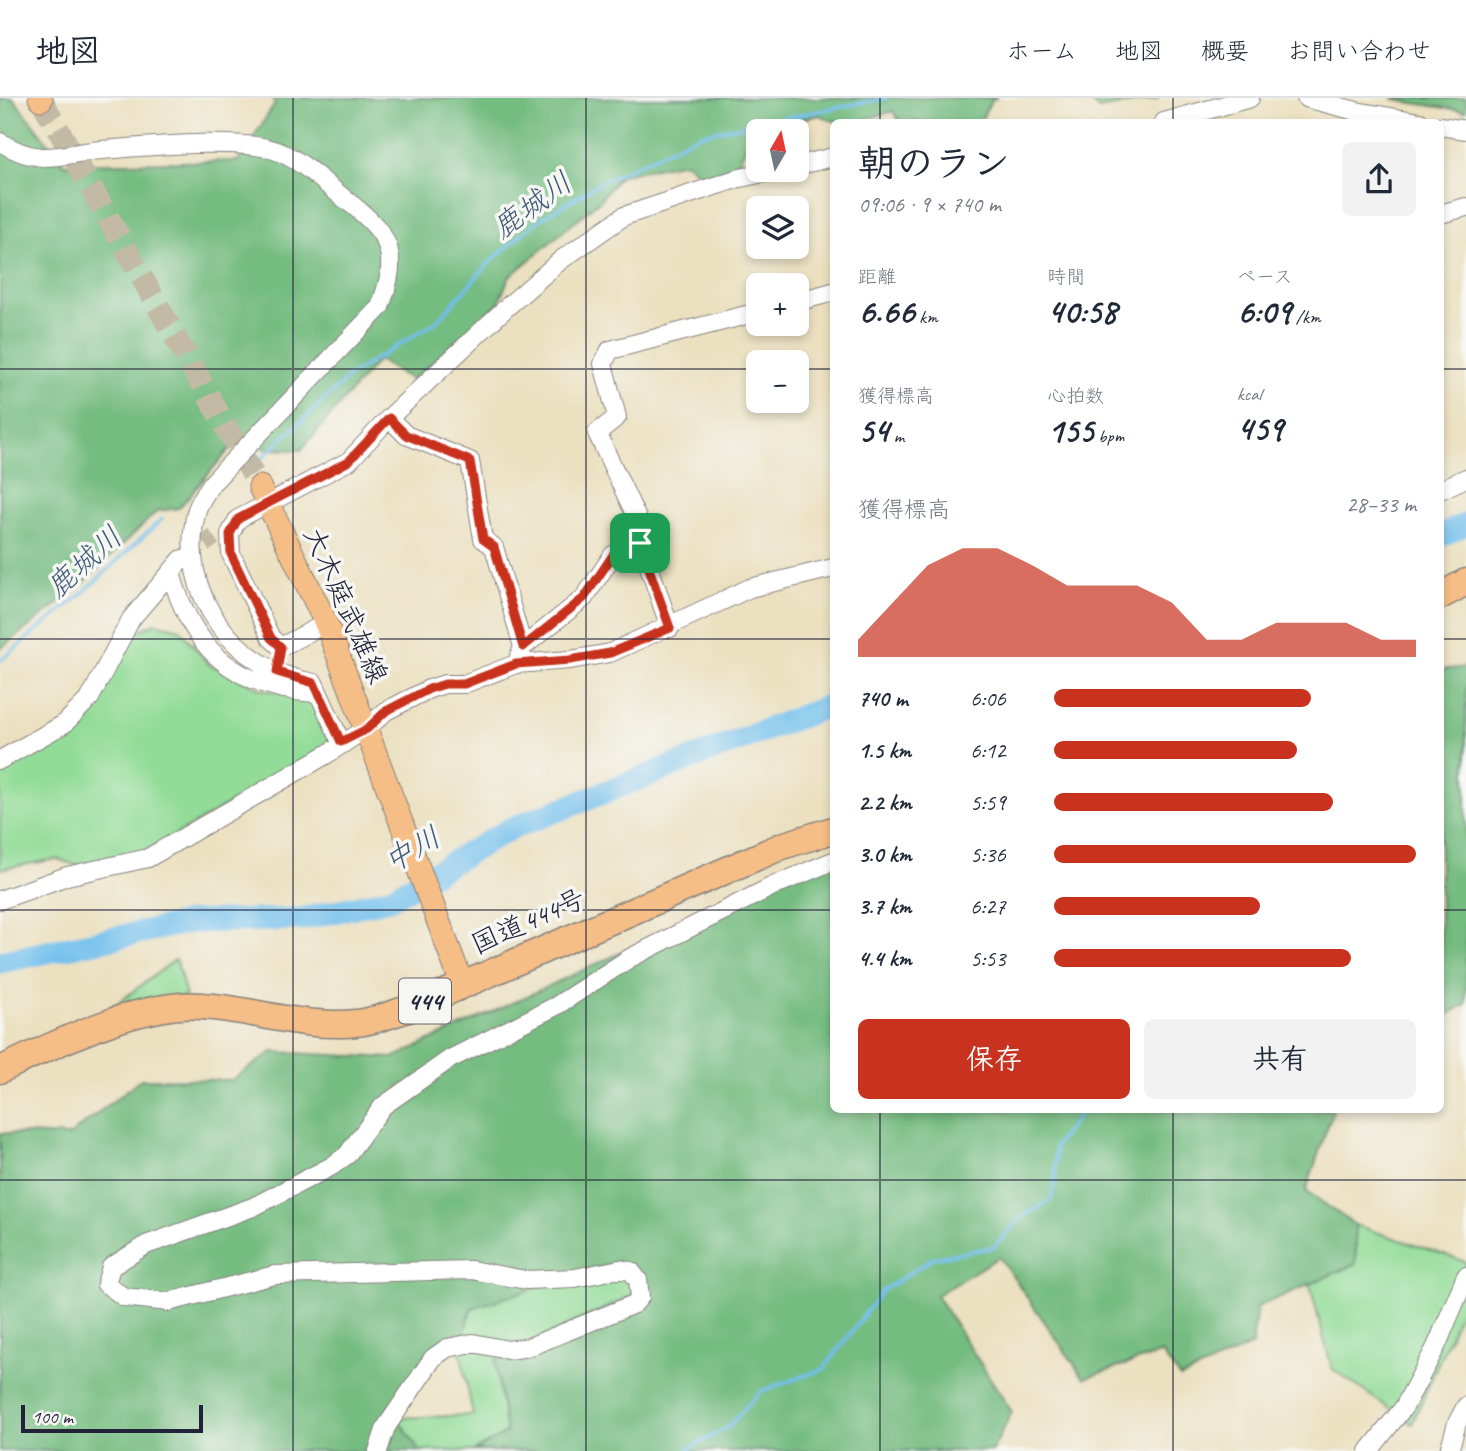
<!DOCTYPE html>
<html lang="ja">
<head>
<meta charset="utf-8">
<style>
  :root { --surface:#fff; --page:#f2f2f3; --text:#1f2937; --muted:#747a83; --line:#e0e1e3; --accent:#c8321e }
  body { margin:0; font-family:Caveat,"Klee One",sans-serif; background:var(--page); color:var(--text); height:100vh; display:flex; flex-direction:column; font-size:26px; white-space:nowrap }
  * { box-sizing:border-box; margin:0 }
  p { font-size:23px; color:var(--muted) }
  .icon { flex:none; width:38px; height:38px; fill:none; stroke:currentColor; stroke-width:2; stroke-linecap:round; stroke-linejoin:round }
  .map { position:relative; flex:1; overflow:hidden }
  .sheet { position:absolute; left:830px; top:21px; width:614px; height:994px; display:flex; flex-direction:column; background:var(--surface); border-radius:10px; box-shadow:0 4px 10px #0003 }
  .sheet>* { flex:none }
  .needle { width:46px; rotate:9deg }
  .buttons { position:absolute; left:746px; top:21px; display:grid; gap:14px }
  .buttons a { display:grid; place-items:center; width:63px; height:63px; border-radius:10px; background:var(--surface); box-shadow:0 4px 10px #0003; font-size:35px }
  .scale { position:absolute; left:21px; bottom:18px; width:182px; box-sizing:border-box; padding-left:7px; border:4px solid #22223b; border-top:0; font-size:19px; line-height:24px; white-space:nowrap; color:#22223b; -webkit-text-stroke:5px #f6f6f2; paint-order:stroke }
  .pin { position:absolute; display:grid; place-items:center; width:60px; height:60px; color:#fff; margin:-30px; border-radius:14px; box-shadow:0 4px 10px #0006 }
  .round { display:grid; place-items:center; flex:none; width:74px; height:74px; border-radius:10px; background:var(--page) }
  .summary { display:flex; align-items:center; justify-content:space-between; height:119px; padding:0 28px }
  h1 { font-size:38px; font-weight:800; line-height:52px }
  .figures { display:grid; grid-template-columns:repeat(3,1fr); gap:10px; height:119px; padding:7px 28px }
  .figures div { display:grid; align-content:center }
  .figures b { font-size:35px; font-weight:800 }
  .figures small { font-size:19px; font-weight:400 }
  .figures p { font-size:19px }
  .chart { height:196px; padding:14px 28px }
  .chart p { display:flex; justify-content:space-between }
  .chart svg { width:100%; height:126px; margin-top:7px; fill:var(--accent); opacity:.7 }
  .button { display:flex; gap:14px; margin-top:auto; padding:14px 28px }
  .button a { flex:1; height:80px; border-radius:10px; background:var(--accent); color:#fff; font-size:28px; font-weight:800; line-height:80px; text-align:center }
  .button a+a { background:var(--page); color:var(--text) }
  ul { padding:0 28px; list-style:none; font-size:23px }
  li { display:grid; grid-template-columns:112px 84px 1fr; align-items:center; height:52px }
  li i { height:18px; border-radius:9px; background:var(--accent) }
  header { display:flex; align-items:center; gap:42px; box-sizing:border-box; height:98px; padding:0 35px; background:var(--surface); border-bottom:2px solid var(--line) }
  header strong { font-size:33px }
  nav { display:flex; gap:38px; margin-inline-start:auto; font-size:24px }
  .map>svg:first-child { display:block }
  .green { fill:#92dc97; stroke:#5a7f69; stroke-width:2 }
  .forest { fill:#75bc80; stroke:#4c6f5e; stroke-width:2 }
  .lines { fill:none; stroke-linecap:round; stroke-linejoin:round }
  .stream { stroke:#72c0ed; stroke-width:3.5 }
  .river { stroke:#72c0ed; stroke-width:23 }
  .minor-tunnel { stroke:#c3baa5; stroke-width:18; stroke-dasharray:18 9; stroke-linecap:butt }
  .major-tunnel { stroke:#c3baa5; stroke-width:23; stroke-dasharray:23 11; stroke-linecap:butt }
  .minor-casing { stroke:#86817d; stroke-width:20 }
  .major-casing { stroke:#86817d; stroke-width:25 }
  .highway-casing { stroke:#86817d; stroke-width:29 }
  .minor { stroke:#fff; stroke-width:18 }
  .major { stroke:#f6be87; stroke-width:23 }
  .highway { stroke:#f6be87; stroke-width:26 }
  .route-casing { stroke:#fff; stroke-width:14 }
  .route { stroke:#c8321e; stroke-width:9 }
  .grid { fill:none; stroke:#22223b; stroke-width:2; stroke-opacity:0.55 }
  .labels { text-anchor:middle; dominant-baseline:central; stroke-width:7; stroke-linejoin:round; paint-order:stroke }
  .shield { fill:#f6f6f2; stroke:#626272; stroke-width:2 }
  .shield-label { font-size:26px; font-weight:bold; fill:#22223b }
  .street-label { font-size:28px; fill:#22223b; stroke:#f6f6f2 }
  .water-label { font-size:30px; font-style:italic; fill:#3e5979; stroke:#f6f6f2 }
</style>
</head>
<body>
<header>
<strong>地図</strong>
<nav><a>ホーム</a><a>地図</a><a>概要</a><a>お問い合わせ</a></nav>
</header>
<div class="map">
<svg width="1466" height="1353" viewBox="0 0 1466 1353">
  <rect width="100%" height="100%" fill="#f6f6f2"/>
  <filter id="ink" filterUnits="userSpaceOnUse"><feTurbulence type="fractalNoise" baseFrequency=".0143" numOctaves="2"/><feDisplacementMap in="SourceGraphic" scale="14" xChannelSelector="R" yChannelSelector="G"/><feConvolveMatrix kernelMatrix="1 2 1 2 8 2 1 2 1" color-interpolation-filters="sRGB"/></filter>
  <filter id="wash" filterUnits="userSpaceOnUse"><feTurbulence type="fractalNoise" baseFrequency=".00686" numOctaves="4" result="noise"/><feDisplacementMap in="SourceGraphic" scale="28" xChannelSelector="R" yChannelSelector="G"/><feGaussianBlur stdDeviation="1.57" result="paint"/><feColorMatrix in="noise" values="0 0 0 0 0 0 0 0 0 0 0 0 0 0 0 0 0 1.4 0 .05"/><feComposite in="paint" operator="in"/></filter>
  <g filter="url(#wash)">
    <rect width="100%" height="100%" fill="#ebe0bf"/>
    <path class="green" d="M155,525L180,531L208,566L261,591L315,602L332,646L141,757L82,769L57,761L0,771V669L75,631L136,534Z
      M176,861L186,898L98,920Z
      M1355,1127L1466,1164V1200L1412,1326L1332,1271L1309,1184L1356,1166Z
      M618,1163L636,1196L496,1262L506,1336L474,1353H420L397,1320L473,1317L459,1247L472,1210Z"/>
    <path class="forest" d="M0,0H13L64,66L238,63L275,6L272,0H997L992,1L980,24H900L893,13C867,21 842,32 820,17L753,31L737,69L702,78L685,64L621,77L599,103L509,179L498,206L412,282L378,262L301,352L266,351L239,340L179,410L157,413L77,491L0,551Z
      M1085,0H1159L1099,11Z
      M1392,0H1466V13L1400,3Z
      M1466,569V906L1440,921V572Z
      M833,763V1012H1333L1306,1093L1355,1127L1356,1166L1257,1209L1252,1247L1180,1280L1162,1255L1084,1280L999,1159L936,1197L1012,1314L992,1353H474L506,1335L495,1262L635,1196L618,1164L472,1210L459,1247L436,1246L397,1320L420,1353H0V1035L69,1038L141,981L232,982L272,954L393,960L791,776Z"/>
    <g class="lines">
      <path class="stream" d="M262,360L352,276L436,224L491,163L536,124L598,86L701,36L887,0
        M0,563L85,493L162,421
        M685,1353L727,1330L761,1293L824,1271L882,1193L933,1160L994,1149L1022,1119L1051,1102L1055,1080V1048L1083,1012"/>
      <path class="river" d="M1440,438L1466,426
        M0,864L190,824L302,821L389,801L510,731L833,606"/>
    </g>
  </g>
  <g filter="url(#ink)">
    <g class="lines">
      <path class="minor-tunnel" d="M182,461L214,439"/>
      <path class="major-tunnel" d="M41,1L260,389"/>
      <defs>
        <path id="minor" d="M1306,0L1356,13L1420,24
          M1164,24L1250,0
          M1440,28L1466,32
          M0,44C43,70 58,55 102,52C143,49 241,39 277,53C305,64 326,87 350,105C393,139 399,158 380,209L211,386C206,395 198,405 196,415C177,496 235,572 314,585L341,644
          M796,68L833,59
          M1440,116L1466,109
          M796,204L833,194
          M389,320L406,337L470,363L483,441L494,449L523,549
          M1440,392L1466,380
          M641,445L643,433L597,335L617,319L603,266L610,252L758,214
          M171,475C192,551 233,589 314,595
          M281,549L271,540L231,456L230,436L238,421L349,363L389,320L508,208L561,162L624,118L736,81L777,72
          M281,549L326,525
          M519,559L523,549L584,500L613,457L641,445L670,530
          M0,662L64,626L90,600L131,521L182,461
          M0,802L67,778L148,760L329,655L367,630L386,613L429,591L445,586H464L516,566L570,562L610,555L750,490L833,470
          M378,1353L386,1329L433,1260L447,1250L473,1245L508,1252L529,1249L634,1206L640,1199L638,1182L631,1173L620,1171L575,1180L526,1182L471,1172L275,1177L168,1204L124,1199L106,1186L111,1169L146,1147L253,1109L332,1068L347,1057L383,1008L450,961L556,908L630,860L773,788L833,763
          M1369,1353L1404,1309L1436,1249L1466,1178
          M1449,1353L1457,1325L1466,1308"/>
        <path id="major" d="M40,0L41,1
          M260,389L326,525L462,886"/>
        <path id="highway" d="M1440,498L1466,484
          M0,972C55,946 141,903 202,908C254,911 304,931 356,925C373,924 391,916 408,911L782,748L833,732"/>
      </defs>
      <use href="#minor" class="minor-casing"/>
      <use href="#major" class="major-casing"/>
      <use href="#highway" class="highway-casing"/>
      <use href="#minor" class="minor"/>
      <use href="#major" class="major"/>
      <use href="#highway" class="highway"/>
    </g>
  </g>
  <g class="lines" filter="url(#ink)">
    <defs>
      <path id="route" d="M389,320L406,337L470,363L483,441L494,449L523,549L584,500L613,457L640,445L670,530L610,555L570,562L516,566L464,586H445L429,591L386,613L367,631L341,644L314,585L277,574L281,549L271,540L231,456L230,436L238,421L349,363Z"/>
    </defs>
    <use href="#route" class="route-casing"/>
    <use href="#route" class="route"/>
  </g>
  <path class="grid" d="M293,0V1353M586,0V1353M880,0V24M1173,0V24M0,271H758M796,271H833M1440,271H1466M0,541H833M1440,541H1466M0,812H833M1440,812H1466M880,1012V1353M1173,1012V1353M0,1082H1466"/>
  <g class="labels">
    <rect class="shield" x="399" y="880.5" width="52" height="45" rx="5"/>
    <g class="shield-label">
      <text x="425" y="903">444</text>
    </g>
    <g class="street-label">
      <text transform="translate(346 507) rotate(66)">大木庭武雄線</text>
      <text transform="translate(528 823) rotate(-24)">国道444号</text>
    </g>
    <g class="water-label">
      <text transform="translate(532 107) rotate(-36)">鹿城川</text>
      <text transform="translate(84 464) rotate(-42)">鹿城川</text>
      <text transform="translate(412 751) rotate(-30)">中川</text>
    </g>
  </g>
</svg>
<div class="buttons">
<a><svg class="needle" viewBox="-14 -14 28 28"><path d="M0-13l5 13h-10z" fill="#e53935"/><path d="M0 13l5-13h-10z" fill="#747a83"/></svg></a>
<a><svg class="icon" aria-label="layers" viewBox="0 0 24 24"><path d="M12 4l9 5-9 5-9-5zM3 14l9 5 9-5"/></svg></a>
<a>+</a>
<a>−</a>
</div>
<div class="scale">100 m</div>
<div class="pin" style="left:640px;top:445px;background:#1e9e55"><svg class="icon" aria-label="arrive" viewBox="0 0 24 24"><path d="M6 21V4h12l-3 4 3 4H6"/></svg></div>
<section class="sheet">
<div class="summary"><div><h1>朝のラン</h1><p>09:06 · 9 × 740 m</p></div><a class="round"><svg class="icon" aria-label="share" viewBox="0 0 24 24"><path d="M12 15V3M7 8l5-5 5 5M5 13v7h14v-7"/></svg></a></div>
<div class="figures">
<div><p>距離</p><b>6.66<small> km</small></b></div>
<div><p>時間</p><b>40:58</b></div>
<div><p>ペース</p><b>6:09<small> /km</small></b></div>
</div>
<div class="figures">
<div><p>獲得標高</p><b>54<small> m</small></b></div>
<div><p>心拍数</p><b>155<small> bpm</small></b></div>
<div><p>kcal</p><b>459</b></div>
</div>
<div class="chart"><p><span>獲得標高</span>28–33 m</p>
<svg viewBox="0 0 160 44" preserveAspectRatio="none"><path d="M0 44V38L10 25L20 12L30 6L40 6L50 12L60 19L70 19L80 19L90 25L100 38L110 38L120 32L130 32L140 32L150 38L160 38V44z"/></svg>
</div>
<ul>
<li><b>740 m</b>6:06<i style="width:71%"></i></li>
<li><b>1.5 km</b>6:12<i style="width:67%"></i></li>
<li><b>2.2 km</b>5:59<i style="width:77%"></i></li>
<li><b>3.0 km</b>5:36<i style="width:100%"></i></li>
<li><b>3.7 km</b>6:27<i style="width:57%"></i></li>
<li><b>4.4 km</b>5:53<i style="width:82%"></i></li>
</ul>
<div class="button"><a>保存</a><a>共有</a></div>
</section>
</div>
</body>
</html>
